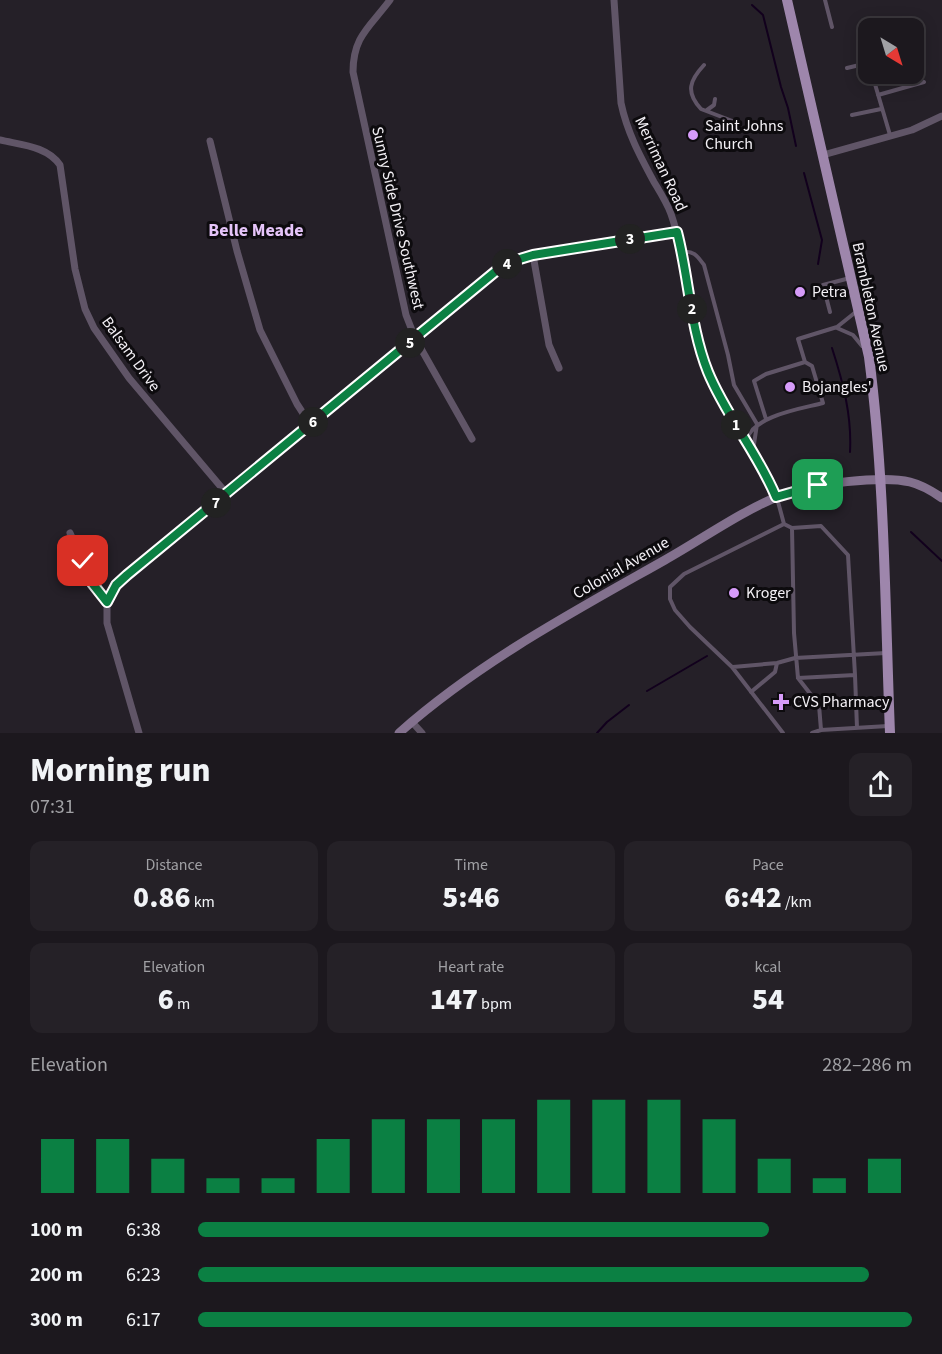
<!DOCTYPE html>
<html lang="en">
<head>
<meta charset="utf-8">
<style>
  :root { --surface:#1c181e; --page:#252127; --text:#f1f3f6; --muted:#a0a0a4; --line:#3a373c; --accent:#0b8043 }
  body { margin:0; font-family:"Source Sans 3",sans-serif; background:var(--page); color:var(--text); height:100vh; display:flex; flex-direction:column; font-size:22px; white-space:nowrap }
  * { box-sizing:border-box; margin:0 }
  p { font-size:20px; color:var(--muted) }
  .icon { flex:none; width:33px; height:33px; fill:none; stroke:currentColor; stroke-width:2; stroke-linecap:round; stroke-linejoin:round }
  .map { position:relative; height:733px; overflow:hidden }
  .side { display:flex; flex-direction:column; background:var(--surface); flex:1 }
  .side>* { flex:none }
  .needle { width:39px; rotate:142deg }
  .controls { position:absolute; left:858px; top:18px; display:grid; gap:12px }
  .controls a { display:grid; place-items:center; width:66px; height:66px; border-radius:12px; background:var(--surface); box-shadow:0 3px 15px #0003,0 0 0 2px var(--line); font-size:30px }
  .pin { position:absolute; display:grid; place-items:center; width:51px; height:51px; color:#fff; margin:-26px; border-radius:12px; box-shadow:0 3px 9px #0006 }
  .km { position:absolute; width:30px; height:30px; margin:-15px; border-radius:50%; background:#222; color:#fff; font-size:16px; line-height:30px; text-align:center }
  .round { display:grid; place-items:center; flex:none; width:63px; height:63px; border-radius:12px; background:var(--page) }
  .overview { display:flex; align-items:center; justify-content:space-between; height:102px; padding:0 30px }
  h1 { font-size:33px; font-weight:800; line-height:45px }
  .stats { display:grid; grid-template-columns:repeat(3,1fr); gap:9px; height:102px; padding:6px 30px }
  .stats div { display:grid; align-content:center; border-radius:12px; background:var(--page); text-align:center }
  .stats b { font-size:30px; font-weight:800 }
  .stats small { font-size:16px; font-weight:400 }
  .stats p { font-size:16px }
  .chart { height:168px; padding:12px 30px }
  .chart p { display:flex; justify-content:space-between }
  .chart svg { width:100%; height:108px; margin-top:6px; stroke:var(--accent); stroke-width:6 }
  ul { padding:0 30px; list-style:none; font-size:20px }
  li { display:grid; grid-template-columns:96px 72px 1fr; align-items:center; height:45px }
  li i { height:15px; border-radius:8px; background:var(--accent) }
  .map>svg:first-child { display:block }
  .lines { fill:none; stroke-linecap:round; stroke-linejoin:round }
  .stream { stroke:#12001d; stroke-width:2 }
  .lane { stroke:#605567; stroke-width:4 }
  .street { stroke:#605567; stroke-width:7 }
  .secondary { stroke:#83718e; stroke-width:9 }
  .primary { stroke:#9e86ac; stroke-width:10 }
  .route-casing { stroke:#fff; stroke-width:12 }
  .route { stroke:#0b8043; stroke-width:8 }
  .poi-dot { fill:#d69bf9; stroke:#0d0b0e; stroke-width:2 }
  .labels { text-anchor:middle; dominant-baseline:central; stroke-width:6; stroke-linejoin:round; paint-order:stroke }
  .poi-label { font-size:16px; fill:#f4f1f6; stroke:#0d0b0e; text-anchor:start }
  .street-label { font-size:16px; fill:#f4f1f6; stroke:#0d0b0e }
  .neighbourhood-label { font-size:18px; font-weight:bold; fill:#e5c4f9; stroke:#0d0b0e }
</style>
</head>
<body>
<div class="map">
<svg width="942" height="733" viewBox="0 0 942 733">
  <rect width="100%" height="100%" fill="#252028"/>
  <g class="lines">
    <path class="stream" d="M752,5L763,15L781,87L788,108L796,146
      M804,173L822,240L818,264
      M832,348C843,382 852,416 850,452
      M911,532L942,561
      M647,691L707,656
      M597,733L607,722L629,705"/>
    <path class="lane" d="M825,0L832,27
      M704,65C690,80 685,92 701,109L735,122
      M847,68L868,63
      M872,74L890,135
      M878,95L924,82
      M707,110L714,105L715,99
      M852,115L881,109
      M682,252C694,250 698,257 704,265L728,355L734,385L757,424L753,451
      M830,312L823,285L850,278
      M837,328L853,335L862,346
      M766,419L754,381L766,374L805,362
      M746,440C755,415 800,409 823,403L812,366L805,362L798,339L837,327L857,311
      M777,498L784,524L684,574L670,587V599L675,610L690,627L732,667L783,733
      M784,524L792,528L821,526L848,555L855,675
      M792,528L794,633L798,678L855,675L857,728
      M733,667L777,663L795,658L886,653
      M798,678L819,705L821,730
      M751,692L775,672L777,663
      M812,733L821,730L888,726"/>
    <path class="street" d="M390,0C370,27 353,36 353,72L406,315L415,338L472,439
      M614,0L621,103C627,132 640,156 654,182C660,192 667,203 671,214C687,260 687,310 702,356C720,407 755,449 776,497
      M0,140C21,145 47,146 60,165L75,269L85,309L94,328L129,378L227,494
      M210,141L237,251L260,330L297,404L310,424
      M823,155L912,130L942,116
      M533,255L549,345L559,368
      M70,533L92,583L107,602V623L139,733
      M107,602L116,585L127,575L502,267L522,258L533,255L677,232
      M412,722L422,733"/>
    <path class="secondary" d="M399,733C479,662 573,612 665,560C704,538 743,510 784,494C811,484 883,475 910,482C922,485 932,491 942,498"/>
    <path class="primary" d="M787,0L869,357C885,481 885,608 890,733"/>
  </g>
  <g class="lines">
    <defs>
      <path id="route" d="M83,561L92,583L107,602L116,585L127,575L496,271L510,262L533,255L677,232C689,278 690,327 708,372C726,416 758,453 776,497L818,485"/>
    </defs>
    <use href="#route" class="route-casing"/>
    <use href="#route" class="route"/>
  </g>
  <g class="poi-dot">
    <circle cx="693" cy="135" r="6"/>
    <circle cx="800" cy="292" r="6"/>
    <circle cx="790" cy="387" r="6"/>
    <circle cx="734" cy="593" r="6"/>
    <path d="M778 693h6v6h6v6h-6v6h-6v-6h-6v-6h6z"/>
  </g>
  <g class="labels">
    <g class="poi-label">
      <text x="705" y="126">Saint Johns<tspan x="705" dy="18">Church</tspan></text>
      <text x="812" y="292">Petra</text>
      <text x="802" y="387">Bojangles'</text>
      <text x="746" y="593">Kroger</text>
      <text x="793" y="702">CVS Pharmacy</text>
    </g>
    <g class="street-label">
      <text transform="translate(661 164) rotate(65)">Merriman Road</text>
      <text transform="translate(398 218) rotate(77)">Sunny Side Drive Southwest</text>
      <text transform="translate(871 307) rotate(78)">Brambleton Avenue</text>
      <text transform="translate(131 354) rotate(54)">Balsam Drive</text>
      <text transform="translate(621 568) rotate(-30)">Colonial Avenue</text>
    </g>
    <g class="neighbourhood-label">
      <text x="256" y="230">Belle Meade</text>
    </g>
  </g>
</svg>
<div class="controls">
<a><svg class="needle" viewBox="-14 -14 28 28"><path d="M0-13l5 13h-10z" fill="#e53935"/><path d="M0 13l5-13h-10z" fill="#a0a0a4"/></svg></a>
</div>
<div class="pin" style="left:818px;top:485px;background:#1e9e55"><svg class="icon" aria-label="arrive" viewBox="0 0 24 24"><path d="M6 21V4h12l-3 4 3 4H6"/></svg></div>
<div class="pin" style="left:83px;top:561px;background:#d93025"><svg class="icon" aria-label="check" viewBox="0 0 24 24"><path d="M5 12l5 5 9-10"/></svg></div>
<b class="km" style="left:736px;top:425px">1</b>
<b class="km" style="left:692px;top:309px">2</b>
<b class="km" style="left:630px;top:239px">3</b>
<b class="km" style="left:507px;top:264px">4</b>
<b class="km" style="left:410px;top:343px">5</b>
<b class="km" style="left:313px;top:422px">6</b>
<b class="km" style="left:216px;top:503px">7</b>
</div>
<section class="side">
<div class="overview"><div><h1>Morning run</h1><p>07:31</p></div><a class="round"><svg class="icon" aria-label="share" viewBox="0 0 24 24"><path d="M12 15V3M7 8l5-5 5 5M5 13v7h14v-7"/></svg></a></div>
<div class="stats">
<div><p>Distance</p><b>0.86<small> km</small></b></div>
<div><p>Time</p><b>5:46</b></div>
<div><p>Pace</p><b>6:42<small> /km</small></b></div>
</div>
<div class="stats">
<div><p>Elevation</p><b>6<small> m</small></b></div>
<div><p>Heart rate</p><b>147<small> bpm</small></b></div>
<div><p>kcal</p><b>54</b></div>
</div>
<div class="chart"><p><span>Elevation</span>282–286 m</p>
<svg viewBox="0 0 160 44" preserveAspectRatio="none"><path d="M5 44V22M15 44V22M25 44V30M35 44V38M45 44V38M55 44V22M65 44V14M75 44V14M85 44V14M95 44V6M105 44V6M115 44V6M125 44V14M135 44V30M145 44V38M155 44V30"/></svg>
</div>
<ul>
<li><b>100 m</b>6:38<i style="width:80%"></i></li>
<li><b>200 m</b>6:23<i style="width:94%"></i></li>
<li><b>300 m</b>6:17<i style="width:100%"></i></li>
</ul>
</section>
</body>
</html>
